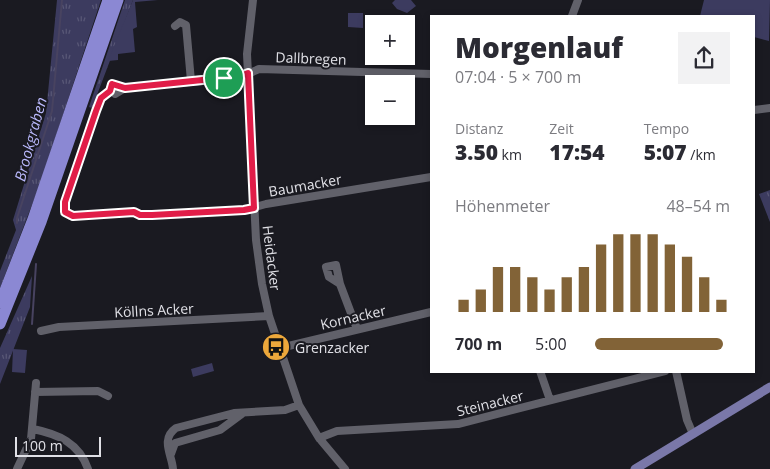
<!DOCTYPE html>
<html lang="de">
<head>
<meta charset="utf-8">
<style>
  :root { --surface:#fff; --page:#f2f2f3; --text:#2b2b33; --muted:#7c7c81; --accent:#826337 }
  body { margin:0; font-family:"Open Sans",sans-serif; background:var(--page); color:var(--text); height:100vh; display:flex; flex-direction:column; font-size:19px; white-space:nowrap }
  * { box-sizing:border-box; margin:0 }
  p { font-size:16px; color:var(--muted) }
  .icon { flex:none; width:28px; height:28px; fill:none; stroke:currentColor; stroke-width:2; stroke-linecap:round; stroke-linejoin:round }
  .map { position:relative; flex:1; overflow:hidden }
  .side { position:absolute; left:430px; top:15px; width:325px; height:358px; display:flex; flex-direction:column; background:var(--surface); border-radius:0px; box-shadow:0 2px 8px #0003 }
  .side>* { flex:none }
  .tools { position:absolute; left:365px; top:15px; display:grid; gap:10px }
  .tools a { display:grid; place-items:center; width:50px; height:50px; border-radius:0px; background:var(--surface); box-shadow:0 2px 8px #0003; font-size:25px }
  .scale { position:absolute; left:15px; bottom:12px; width:86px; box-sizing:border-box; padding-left:5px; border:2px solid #e0e0e6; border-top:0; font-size:14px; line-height:18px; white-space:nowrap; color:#e0e0e6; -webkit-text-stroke:4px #1a1a21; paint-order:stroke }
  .pin { position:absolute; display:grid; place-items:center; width:42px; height:42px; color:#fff; margin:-21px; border:2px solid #fff; border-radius:50%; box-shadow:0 1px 5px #0007 }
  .round { display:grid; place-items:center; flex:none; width:52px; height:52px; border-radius:0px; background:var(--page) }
  .summary { display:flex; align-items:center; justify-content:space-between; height:85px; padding:0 25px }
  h1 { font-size:28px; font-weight:800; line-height:38px }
  .metrics { display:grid; grid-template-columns:repeat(3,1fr); gap:8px; height:85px; padding:5px 25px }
  .metrics div { display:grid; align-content:center }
  .metrics b { font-size:21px; font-weight:800 }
  .metrics small { font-size:14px; font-weight:400 }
  .metrics p { font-size:14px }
  .chart { height:140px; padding:10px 25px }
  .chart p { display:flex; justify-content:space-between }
  .chart svg { width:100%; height:90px; margin-top:5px; stroke:var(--accent); stroke-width:6 }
  ul { padding:0 25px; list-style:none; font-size:16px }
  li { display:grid; grid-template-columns:80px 60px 1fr; align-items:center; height:38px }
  li i { height:12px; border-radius:6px; background:var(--accent) }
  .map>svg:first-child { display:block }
  .grass { fill:url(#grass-tufts) }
  .green { fill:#3c3b5f }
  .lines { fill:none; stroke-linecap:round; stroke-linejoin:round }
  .stream { stroke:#484360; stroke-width:2 }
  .minor { stroke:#61616a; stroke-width:8 }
  .major { stroke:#7a78a9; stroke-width:9 }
  .highway { stroke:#8b88d3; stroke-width:11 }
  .route-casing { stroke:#fff; stroke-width:10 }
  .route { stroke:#e11d48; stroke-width:6 }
  .labels { text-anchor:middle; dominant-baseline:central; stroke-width:4; stroke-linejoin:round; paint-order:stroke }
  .street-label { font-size:14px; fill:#e0e0e6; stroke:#1a1a21 }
  .poi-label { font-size:14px; fill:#e0e0e6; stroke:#1a1a21; text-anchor:start }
  .water-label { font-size:15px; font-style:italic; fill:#bab9fd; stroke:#1a1a21 }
</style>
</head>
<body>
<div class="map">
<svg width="770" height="469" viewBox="0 0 770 469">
  <defs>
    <pattern id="grass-tufts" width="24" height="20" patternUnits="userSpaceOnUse" patternTransform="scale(1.25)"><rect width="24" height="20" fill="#3c3b5f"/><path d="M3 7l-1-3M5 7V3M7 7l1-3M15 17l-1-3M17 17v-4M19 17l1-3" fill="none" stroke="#585776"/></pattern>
  </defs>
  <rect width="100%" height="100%" fill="#1a1a21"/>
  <path class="grass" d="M57,0H101L40,184L0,288V271L16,230L13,220L46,113Z
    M125,0H133L92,108L89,107Z
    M770,190V222L759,194Z
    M32,276L30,307L0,384V348Z"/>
  <path class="green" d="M133,0H158L135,2L137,27L133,29L135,52L118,54V60L108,61Z
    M395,0H411L416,6L407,13L397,9L392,3Z
    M704,0H770L769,41L754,37V16H700Z
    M348,13H363V28L348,27Z
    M13,349L27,350L25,373L12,372Z
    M212,363L214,371L193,377L191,369Z"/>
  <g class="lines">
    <path class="stream" d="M17,223V218L52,111L62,0
      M32,324L36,264"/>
    <path class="minor" d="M253,0L247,54L256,240L262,284L269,316L299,405L319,438L345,469
      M572,16L578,0
      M175,26L180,22L186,25L191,81
      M125,88L115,94L110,89L114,84L125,88L241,77L259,69L431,74
      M110,91L101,98L65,202L64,209L70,216L133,212L140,215H152L244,210L266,204L431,177
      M754,110L770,108
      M340,284L329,277L326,267L336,265L340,284L357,329
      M41,331L59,327L269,316
      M280,348L431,312
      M540,371L550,400
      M676,371L687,420L693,434
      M35,392L98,391L108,396
      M33,429C58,434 79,443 88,469
      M319,438L337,431L458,424L665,371
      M171,454L175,443L220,430L243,413
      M17,469L31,439L36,383
      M173,469C172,455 160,439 176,428L234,413L285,410L299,405"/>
    <path class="major" d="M635,469L770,387"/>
    <path class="highway" d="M0,303L33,219L108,0
      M0,324L41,222L118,0"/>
  </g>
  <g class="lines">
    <defs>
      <path id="route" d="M248,73L254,208L244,210L152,215H140L134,212L73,216L65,212V202L96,111L101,98L110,91L112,84L125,88L241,76Z"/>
    </defs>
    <use href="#route" class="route-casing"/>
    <use href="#route" class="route"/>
  </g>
  <defs>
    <symbol id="bus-disc" viewBox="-11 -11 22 22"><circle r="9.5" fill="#eda83b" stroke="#1a1a21"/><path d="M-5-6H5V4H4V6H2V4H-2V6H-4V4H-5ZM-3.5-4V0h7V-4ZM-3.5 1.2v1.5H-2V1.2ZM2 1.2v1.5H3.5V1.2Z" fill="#111"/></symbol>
  </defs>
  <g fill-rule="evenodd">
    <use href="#bus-disc" x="260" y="331" width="32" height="32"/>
  </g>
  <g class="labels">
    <g class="street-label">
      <text transform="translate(311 58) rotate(2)">Dallbregen</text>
      <text transform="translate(305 185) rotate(-10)">Baumacker</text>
      <text transform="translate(272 258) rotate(83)">Heidacker</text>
      <text transform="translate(154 310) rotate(-3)">Köllns Acker</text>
      <text transform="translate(353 317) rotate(-13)">Kornacker</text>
      <text transform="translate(490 403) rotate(-14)">Steinacker</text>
    </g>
    <g class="poi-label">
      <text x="295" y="347">Grenzacker</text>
    </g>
    <g class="water-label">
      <text transform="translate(30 139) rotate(-75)">Brookgraben</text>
    </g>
  </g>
</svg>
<div class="tools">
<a>+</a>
<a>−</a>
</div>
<div class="scale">100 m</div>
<div class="pin" style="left:224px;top:78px;background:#1e9e55"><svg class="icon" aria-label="arrive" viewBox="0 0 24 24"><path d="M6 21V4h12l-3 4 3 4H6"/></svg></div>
<section class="side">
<div class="summary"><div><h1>Morgenlauf</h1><p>07:04 · 5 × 700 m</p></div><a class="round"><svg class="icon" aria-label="share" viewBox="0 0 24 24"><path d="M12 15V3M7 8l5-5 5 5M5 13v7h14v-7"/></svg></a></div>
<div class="metrics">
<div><p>Distanz</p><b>3.50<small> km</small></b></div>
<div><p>Zeit</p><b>17:54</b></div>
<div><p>Tempo</p><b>5:07<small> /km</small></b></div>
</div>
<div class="chart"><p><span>Höhenmeter</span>48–54 m</p>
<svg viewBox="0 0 160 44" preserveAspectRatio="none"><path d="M5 44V38M15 44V33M25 44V22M35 44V22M45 44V27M55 44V33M65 44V27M75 44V22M85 44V11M95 44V6M105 44V6M115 44V6M125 44V11M135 44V17M145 44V27M155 44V38"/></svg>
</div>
<ul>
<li><b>700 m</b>5:00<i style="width:95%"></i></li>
</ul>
</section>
</div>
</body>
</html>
